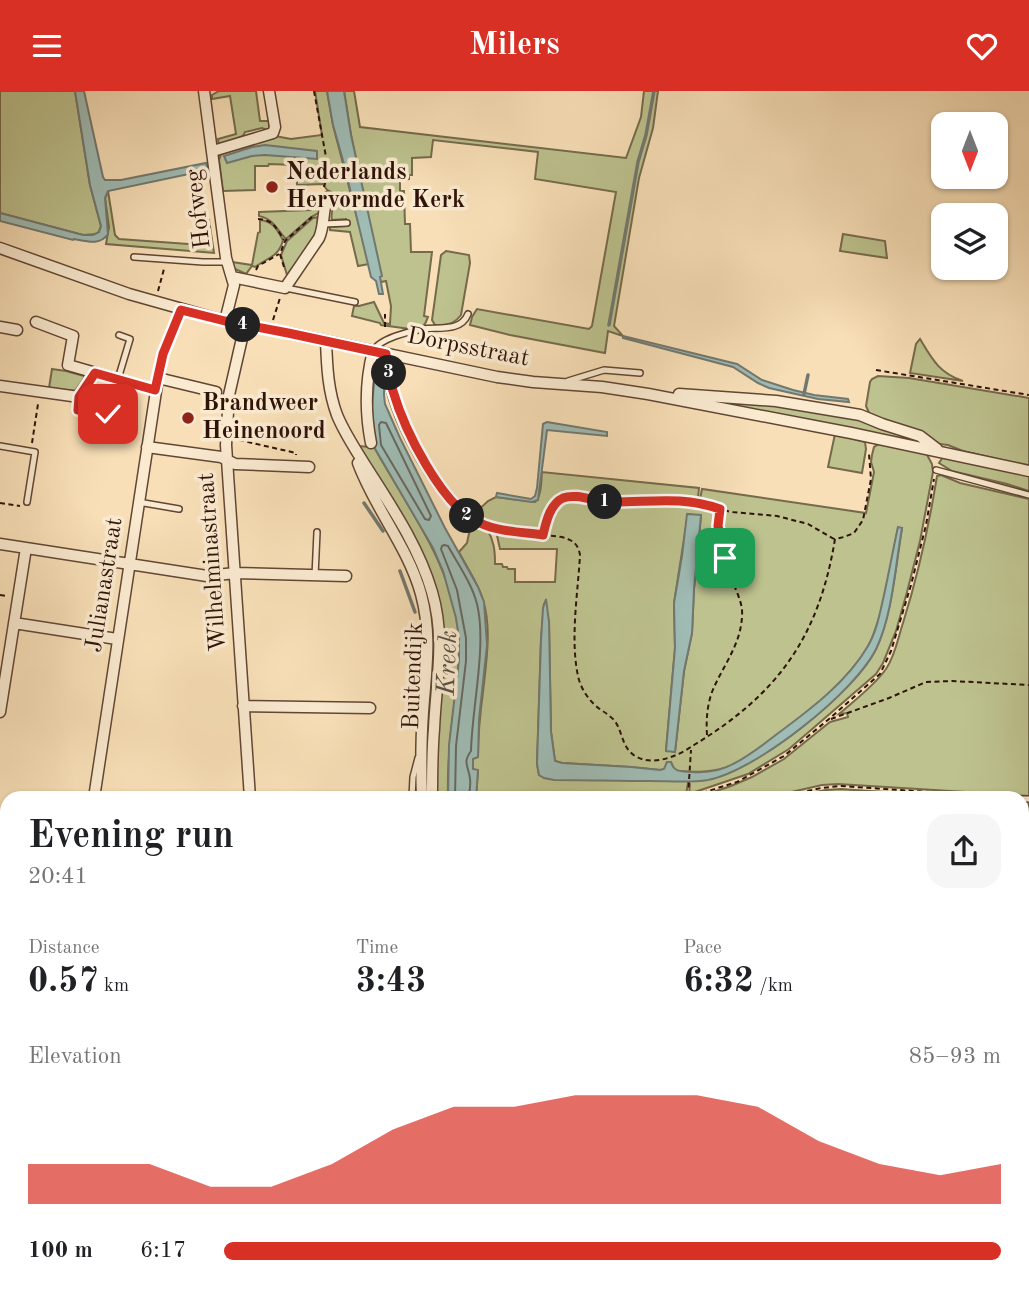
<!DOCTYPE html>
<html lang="en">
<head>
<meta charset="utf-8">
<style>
  :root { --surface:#fff; --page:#f6f6f6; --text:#202124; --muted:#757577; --accent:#d93025 }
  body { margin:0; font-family:"Old Standard TT",serif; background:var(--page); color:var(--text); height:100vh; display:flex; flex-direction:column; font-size:26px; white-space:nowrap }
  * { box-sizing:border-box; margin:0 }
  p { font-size:23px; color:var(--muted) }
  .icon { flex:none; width:38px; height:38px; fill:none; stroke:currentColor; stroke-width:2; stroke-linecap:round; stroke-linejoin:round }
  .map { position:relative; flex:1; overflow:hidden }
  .sheet { position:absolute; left:0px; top:700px; width:1029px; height:502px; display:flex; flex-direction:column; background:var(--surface); border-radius:21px 21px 0 0; box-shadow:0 2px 5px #0004 }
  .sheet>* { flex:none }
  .needle { width:46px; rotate:180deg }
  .buttons { position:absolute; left:931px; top:21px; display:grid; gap:14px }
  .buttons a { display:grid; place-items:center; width:77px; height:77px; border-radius:14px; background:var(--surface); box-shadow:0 2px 5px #0004; font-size:35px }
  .pin { position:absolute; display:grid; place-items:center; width:60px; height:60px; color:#fff; margin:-30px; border-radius:14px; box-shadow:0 4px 10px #0006 }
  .km { position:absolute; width:35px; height:35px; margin:-18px; border-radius:50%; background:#222; color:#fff; font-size:19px; line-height:35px; text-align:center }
  .round { display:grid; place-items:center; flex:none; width:74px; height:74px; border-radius:21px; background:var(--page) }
  .overview { display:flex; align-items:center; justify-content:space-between; height:119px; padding:0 28px }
  h1 { font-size:38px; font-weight:700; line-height:52px }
  .figures { display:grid; grid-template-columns:repeat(3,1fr); gap:10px; height:119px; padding:7px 28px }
  .figures div { display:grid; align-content:center }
  .figures b { font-size:35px; font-weight:700 }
  .figures small { font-size:19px; font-weight:400 }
  .figures p { font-size:19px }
  .chart { height:196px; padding:14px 28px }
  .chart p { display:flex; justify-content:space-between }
  .chart svg { width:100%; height:126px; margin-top:7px; fill:var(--accent); opacity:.7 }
  ul { padding:0 28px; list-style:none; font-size:23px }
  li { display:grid; grid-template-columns:112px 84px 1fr; align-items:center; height:52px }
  li i { height:18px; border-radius:9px; background:var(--accent) }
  header { display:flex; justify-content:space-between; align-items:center; height:91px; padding:0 28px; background:var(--accent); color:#fff; font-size:32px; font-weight:700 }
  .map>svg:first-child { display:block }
  .green { fill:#bdc28e; stroke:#766a4c; stroke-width:2; fill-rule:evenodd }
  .water { fill:#9fbcb5; stroke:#727870; stroke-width:2 }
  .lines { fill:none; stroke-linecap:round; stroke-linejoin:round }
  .shore { stroke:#67685f; stroke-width:2 }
  .stream { stroke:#727870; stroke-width:3.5 }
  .lane-casing { stroke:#614634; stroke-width:8 }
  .street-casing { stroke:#614634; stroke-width:13 }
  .path { stroke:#2f1309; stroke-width:2; stroke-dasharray:5 3.5; stroke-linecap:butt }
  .lane { stroke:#faead0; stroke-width:5 }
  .street { stroke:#faead0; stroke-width:10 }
  .route-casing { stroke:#fff; stroke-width:14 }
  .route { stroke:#d93025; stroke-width:9 }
  .poi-dot { fill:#8f2418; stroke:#faead0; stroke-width:2.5 }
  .labels { text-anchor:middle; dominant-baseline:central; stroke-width:7; stroke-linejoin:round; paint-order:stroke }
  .poi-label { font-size:24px; font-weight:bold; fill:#2f1309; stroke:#faead0; text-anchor:start }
  .street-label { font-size:24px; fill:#2f1309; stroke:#faead0 }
  .water-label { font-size:26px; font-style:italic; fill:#564e45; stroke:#faead0 }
</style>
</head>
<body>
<header><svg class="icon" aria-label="menu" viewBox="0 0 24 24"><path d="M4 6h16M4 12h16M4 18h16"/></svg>Milers<svg class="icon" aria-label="heart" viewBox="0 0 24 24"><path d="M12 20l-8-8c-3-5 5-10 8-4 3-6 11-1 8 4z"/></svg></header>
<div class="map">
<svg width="1029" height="1201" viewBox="0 0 1029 1201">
  <rect width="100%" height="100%" fill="#f8dfb7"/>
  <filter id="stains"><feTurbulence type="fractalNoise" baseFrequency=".00286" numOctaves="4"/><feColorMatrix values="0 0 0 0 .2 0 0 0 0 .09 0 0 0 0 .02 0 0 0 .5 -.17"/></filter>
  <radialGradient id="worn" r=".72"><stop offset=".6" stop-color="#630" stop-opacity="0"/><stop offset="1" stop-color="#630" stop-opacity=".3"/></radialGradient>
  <path class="green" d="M0,0H75L90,94L101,135L98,143L83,144L0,122Z
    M219,0H256L260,30H269V38L267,39L262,37L245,41L243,45L219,55L218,48L236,43L230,5L212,8V4Z
    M315,0H327L333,34L369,173L358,175L350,141L330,139V136L347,135L346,128L332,129C329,119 338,112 335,103L327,99L323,93L297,94L296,74L269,73L268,75H255V99L223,100L219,69L221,63L275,45L291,48L322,44Z
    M344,0H354L360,36L626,67L641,26L644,0H658L653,37L639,87L614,235L623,245L608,240L605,262L510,244L470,234L472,226L477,218L589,238L592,235L616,101L535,88L538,61L433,49L431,66L412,67V84H409V88L400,89V100H404L405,133H410L411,161H432L424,225L428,226L425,233L422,235L410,238L381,234L380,232L352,225L354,215H359L374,211L384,232L390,233L391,215L386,190L381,191L379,186L381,185L351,44Z
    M108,100L115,144L119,148L202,154L204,150L203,128L209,129L214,162L106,153L109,136L105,107Z
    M311,115H319V122L311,126L286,148C277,139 274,128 259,125V121L311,119Z
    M318,126L316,146L287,184L281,164L287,150L313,127Z
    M260,129C273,130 277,139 283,149C279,166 267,167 255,176L252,175L246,183L233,177L232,171L252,174L258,142L260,141Z
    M843,143L885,150L887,167L840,160Z
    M446,160L469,164L470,172L461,224C453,234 447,234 435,234L432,229L441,164Z
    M920,248C932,268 939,282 963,290L910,282L916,253Z
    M52,278L66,280L84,285V287L75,300L49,297Z
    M878,285L909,287L1029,307V375L963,360L948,354L940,353L870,324L866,315L870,291L872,288Z
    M691,306L742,309L854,324L920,350L918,351Z
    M835,343L865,351L866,358L862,382L828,376Z
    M879,353L926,362L932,373L933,381L920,450L907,501L896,540L883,572L876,583L789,658L748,683L689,703L690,693L688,692L686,704L679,707H476L478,680L473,678V667L478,666C478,644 480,623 483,601C486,573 492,537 483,509C478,492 467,477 459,461L467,452L471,433L487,438C494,450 495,459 495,473H502L503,476H507L508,478H515V491H555L557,458H500L496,440L504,441L505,437L482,431L475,425L474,423L488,410L496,406L535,411C542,404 541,390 542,381L699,397L698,407L700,408L702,398L866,422L874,381L871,371L872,364L874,356ZM688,423L701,425L694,498L692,542L684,580L675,661L666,659L675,557L674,512ZM898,437H902C896,474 892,524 876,558C854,603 758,676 710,688H549L539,684L537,673L541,549L544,512L549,531L551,641L555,670L562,672L631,676L660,679L665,678L667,671H671L674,678L677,680C693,681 708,682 724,677C743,671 759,657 774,646C806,622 857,584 872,547C885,516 891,470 898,437Z
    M356,355L374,356C408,417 453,474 459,546C461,569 456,593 454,616C450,646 447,676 448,707H434L436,507Z
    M943,366L1029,384V400L1007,393L952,380L939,372Z
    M941,384L960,392L1029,408V705L838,693L822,694L765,707H695L731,695L752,686L784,668L830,631L848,626L847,622L839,623C855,609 874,595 886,578C895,565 898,547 903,532C918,484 929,435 937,385Z
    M841,698L855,699L974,707H784L826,699Z
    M1022,710H1029V872L1022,943Z
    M7,993V1162L0,1163V994Z"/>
  <path class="water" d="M75,0H84L103,86L105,89H121L206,72L208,79L108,100L105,107L108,143C100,155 86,150 74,148L73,149L0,130V122L83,144H93L99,141L101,135L90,94Z
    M327,0H344L351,44L382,185L380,186L383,203H379L376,190L371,186L344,73L333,34Z
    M265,54L317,60V68L265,64L252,65L227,72L224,65L252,56Z
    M623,245L737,273L762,289L793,299L814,304L848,308L849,311L818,308L769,297L758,292L733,276L623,247Z
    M374,292H384V304L385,313L400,347L445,437L478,496L484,511L487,554L479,628L478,666L473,668V678L478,679L476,707H448L449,654L459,569V547L456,527L443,480L433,457L374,356L372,315Z
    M547,331L607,341V345L547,339L538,409L532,411L496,406L497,402L531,408L535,405L537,397L543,333Z
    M687,423L701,424L694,498L692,542L684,580L675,661L666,660L675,557L674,512L682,465Z
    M898,436L902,437C895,475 893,521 877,556C857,600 756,680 708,689C689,692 669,690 650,690C618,690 586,689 554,689L544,687L539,684L537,673L541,549L543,517L546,508L549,531L551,641L555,670L562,672L631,676L660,679L664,678L667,671H671C674,682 682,680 692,681C706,682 721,680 733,673C749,665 763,654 777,643C811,618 847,591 868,555C877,540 880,521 884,504C889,481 893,459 898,436Z
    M1029,996V1201H0V1160L7,1159V1195H1022V999H1027Z"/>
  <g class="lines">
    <path class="shore" d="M381,331L386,332L431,425L429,429L425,428L381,354L379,334Z
      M455,707L456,655L466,570V547L457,499L441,458L442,455L444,454L448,455C458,473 472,493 477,513C487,554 472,616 471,660C462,672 469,676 470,688C471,694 469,701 469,707"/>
    <path class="stream" d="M609,234L638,71L646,44L654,0
      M804,303L808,284
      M364,412L383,440
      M400,480L415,521
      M0,822H7
      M0,1003L7,1002"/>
    <defs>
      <path id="lane" d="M323,133L347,132
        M134,166L203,171H227
        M286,197L355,211
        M373,260C379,248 409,240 423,238C439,236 461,241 468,223
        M118,288L130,248L119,244
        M568,290L604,279L640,282
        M0,355L35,361L27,411
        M936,379L1029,404
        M138,411L179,418
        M315,485L317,441
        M412,707L413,686L418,667
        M981,707V705L1014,707
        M1022,708H1029
        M0,814L7,815
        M1026,943L1029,907"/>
      <path id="street" d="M204,0L226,167L234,194L225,230
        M213,60L273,42L275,36L269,0
        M0,157L129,203L225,230L288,242L497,286L533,291L602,296L648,303L851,342L1029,380
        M232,186L285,197L319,147C325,134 322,119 328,106
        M36,231L73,245L68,274L155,299
        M245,234L229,304L226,354L250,707
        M0,236L17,239
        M326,250C327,276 328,300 337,324C346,346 361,367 374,388C397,424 420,460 432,501C446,549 436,590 434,638C432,661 432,684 432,707
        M386,263C388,272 388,281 390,290C399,334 437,404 473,429
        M0,295L79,306L95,282
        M679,303L776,310L860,324L882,333L920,345L937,358
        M371,352C365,321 365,291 373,260
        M147,356L221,366L235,373L309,376
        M358,372C375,418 408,456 421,503C432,544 426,579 423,621C421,649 421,678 422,707
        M0,453L207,485L235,482L346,485
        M14,532L117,548
        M243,615L370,617
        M0,621L26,457
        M94,707L158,287L216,301"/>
    </defs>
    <use href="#lane" class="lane-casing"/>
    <use href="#street" class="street-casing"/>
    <path class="path" d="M314,0L328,77L327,85L324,96
      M258,128C273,128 277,138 284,149
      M284,176L280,163L285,150L312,126
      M256,179L258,175L279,163
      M158,200L164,178
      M273,229L280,207
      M385,236V223
      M160,277L163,263L177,230
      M876,279L1029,304
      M79,318L108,323
      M239,349L296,362V364
      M32,352L38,313
      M0,412L20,415
      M484,434L504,439L562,446C572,449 578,452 580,464C578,501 570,548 578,585C581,599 590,611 601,619C606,622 610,625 614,629C623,640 621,656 635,665C653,676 678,665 694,654C778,603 819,546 835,448L844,446L854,442L863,429L871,388L869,363
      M544,442L550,422L555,413L565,406H574L603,410L676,409L703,413L731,421L777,425L808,433L834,448
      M0,504L7,505
      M831,628L889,607L926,591L952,590L1029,594
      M707,644C706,630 707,615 712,601C722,576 741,554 742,525C743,514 738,504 734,494C725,470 715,445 720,419
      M688,705L691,659
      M686,707L737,691L784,665L829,628L880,583L891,560L911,494L926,434L934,388
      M774,707L821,697L841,695L973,704
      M0,1029L7,1028"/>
    <use href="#lane" class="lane"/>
    <use href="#street" class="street"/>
  </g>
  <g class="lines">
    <defs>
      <path id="route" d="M108,323L78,319L79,306L95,282L155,299L163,263L181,219L225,230L288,242L386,263C388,276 389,288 393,300C404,338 442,416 480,432C499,441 523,441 543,444C546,431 550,413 563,407C576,402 593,410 606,411C648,412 679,404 720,418L718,435L725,467"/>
    </defs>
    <use href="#route" class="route-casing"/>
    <use href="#route" class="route"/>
  </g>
  <g class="poi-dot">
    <circle cx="272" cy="96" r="7"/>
    <circle cx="188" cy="327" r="7"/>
  </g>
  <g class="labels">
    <g class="poi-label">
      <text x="286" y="82">Nederlands<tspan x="286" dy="28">Hervormde Kerk</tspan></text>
      <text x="202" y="313">Brandweer<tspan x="202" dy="28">Heinenoord</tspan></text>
    </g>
    <g class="street-label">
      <text transform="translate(199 118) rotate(-97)">Hofweg</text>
      <text transform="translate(468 257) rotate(11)">Dorpsstraat</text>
      <text transform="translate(213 471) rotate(-94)">Wilhelminastraat</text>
      <text transform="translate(105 494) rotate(-81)">Julianastraat</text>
      <text transform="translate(414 585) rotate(-88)">Buitendijk</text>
    </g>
    <g class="water-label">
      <text transform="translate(448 572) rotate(-88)">Kreek</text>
    </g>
  </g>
  <rect width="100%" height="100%" filter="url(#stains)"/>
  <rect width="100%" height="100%" fill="url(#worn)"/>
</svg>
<div class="buttons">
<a><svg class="needle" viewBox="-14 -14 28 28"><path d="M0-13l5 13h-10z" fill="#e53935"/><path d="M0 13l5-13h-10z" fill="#757577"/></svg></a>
<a><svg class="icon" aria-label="layers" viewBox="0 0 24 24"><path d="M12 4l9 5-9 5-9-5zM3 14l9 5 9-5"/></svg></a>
</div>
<div class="pin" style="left:725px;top:467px;background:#1e9e55"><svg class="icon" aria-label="arrive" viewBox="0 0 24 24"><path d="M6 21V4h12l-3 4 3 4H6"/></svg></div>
<div class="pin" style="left:108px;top:323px;background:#d93025"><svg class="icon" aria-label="check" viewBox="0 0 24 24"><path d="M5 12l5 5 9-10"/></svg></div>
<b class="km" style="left:605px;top:411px">1</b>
<b class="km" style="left:467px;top:425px">2</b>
<b class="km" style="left:389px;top:282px">3</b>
<b class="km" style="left:243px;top:234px">4</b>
<section class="sheet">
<div class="overview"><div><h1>Evening run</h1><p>20:41</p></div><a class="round"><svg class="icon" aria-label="share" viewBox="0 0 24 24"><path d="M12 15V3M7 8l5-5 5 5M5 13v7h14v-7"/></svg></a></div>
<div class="figures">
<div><p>Distance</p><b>0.57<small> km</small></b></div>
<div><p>Time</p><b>3:43</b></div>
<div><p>Pace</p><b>6:32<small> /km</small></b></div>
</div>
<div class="chart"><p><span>Elevation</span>85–93 m</p>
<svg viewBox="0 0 160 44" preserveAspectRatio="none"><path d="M0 44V30L10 30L20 30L30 38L40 38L50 30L60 18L70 10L80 10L90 6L100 6L110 6L120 10L130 22L140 30L150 34L160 30V44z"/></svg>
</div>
<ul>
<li><b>100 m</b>6:17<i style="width:100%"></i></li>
</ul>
</section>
</div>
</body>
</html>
